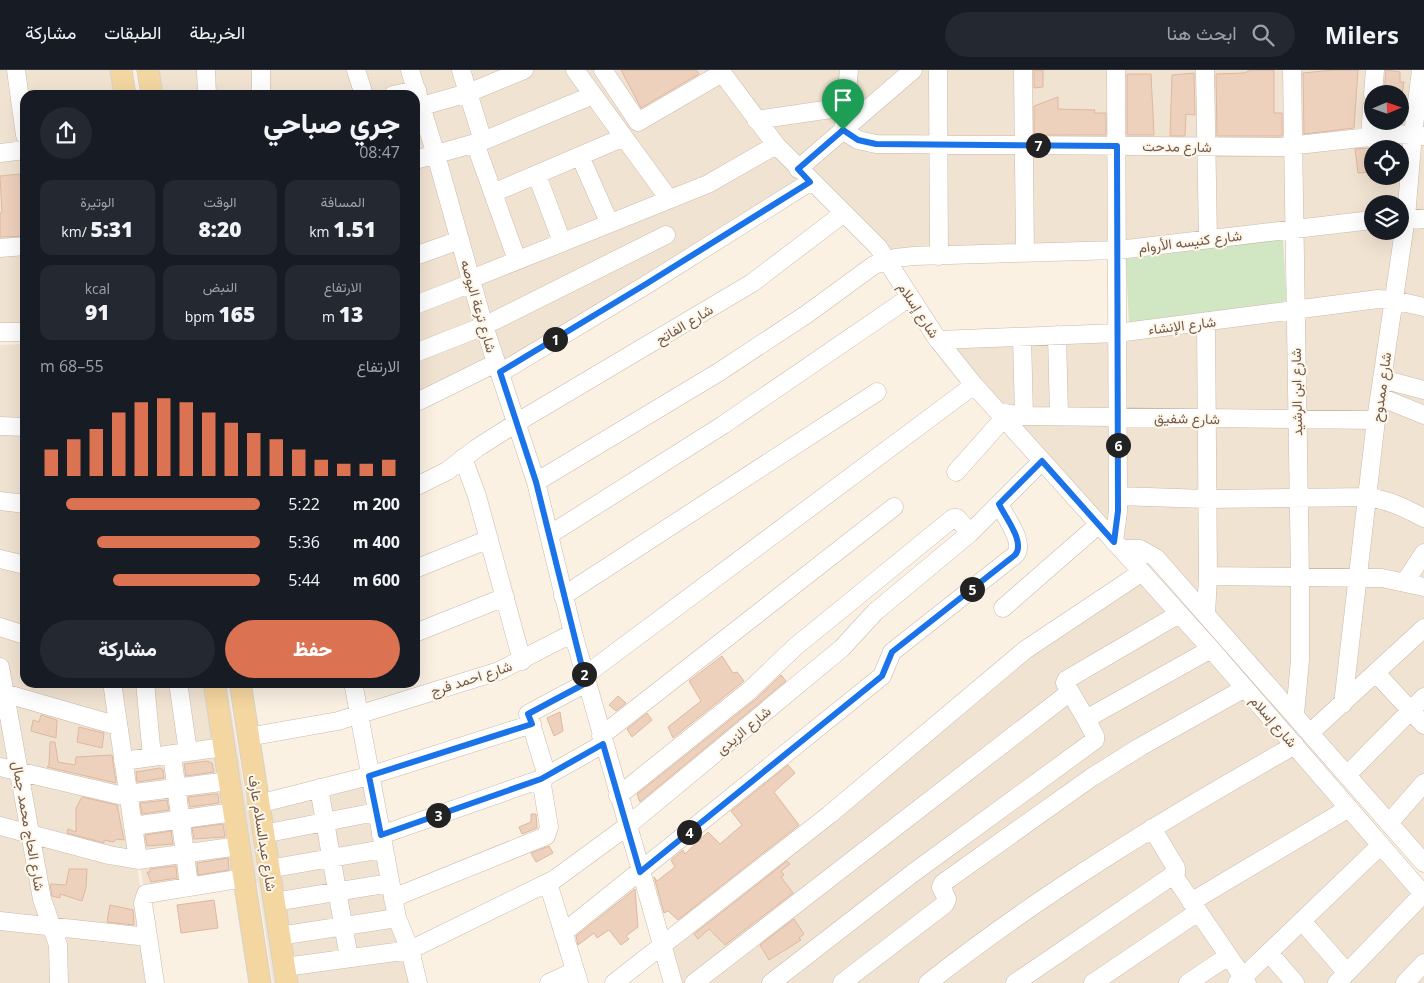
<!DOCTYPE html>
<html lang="ar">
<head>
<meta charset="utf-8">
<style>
  :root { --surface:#171b24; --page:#242831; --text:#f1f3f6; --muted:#9ea1a6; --line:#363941; --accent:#db7252 }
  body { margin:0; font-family:"Open Sans",Vazirmatn,sans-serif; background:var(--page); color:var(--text); direction:rtl; height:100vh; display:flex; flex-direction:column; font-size:19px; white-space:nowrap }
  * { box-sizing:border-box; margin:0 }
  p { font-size:16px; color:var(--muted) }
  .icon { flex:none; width:28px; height:28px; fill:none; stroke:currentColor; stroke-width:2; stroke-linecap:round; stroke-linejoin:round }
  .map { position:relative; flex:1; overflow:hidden; direction:ltr }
  .drawer { position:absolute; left:20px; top:20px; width:400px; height:598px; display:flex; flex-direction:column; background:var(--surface); border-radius:15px; box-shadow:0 5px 20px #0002; direction:rtl }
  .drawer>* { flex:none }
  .needle { width:32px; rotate:88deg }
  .tools { position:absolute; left:1364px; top:15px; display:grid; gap:10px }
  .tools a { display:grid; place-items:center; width:45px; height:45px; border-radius:50%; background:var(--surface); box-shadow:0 5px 20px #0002; font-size:25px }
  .pin { position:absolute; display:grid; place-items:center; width:42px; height:42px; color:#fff; margin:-51px -21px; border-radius:50% 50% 50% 0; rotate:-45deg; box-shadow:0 0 5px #0007 }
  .pin .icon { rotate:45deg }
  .km { position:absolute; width:25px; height:25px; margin:-12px; border-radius:50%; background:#222; color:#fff; font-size:14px; line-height:25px; text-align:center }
  .round { display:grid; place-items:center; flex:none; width:52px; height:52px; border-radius:26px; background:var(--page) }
  .overview { display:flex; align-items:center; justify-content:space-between; height:85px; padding:0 20px }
  h1 { font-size:28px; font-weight:800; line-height:38px }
  .stats { display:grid; grid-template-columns:repeat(3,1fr); gap:8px; height:85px; padding:5px 20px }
  .stats div { display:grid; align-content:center; border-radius:12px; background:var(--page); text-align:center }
  .stats b { font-size:21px; font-weight:800 }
  .stats small { font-size:14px; font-weight:400 }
  .stats p { font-size:14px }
  .chart { height:140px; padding:10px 20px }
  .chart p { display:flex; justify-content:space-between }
  .chart svg { width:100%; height:90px; margin-top:5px; stroke:var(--accent); stroke-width:6 }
  .primary-button { display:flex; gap:10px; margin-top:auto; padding:10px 20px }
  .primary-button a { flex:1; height:58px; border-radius:30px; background:var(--accent); color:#fff; font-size:20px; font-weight:800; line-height:58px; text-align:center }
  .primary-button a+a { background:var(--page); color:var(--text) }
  ul { padding:0 20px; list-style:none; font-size:16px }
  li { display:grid; grid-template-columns:80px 60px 1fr; align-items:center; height:38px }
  li i { height:12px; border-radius:6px; background:var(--accent) }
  header { display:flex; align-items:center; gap:30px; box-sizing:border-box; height:70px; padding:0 25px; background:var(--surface); border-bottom:1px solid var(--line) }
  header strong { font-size:24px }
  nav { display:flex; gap:28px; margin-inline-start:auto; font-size:18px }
  .search { width:350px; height:45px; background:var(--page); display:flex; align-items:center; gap:12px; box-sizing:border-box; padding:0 18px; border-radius:28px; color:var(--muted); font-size:19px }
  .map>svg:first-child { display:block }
  .residential { fill:#f1e3d2; fill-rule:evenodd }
  .green { fill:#d1e6c3 }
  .building { fill:#edd1bd; stroke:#deb89f }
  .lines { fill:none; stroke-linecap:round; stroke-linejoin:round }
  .minor-casing { stroke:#cab9ab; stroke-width:19 }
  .major-casing { stroke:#d7d1cd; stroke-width:23 }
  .minor { stroke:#fff; stroke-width:18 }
  .major { stroke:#f4d6a0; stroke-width:21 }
  .route-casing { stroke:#fff; stroke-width:10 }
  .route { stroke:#1a73e8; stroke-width:6 }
  .labels { text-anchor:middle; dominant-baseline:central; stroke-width:4; stroke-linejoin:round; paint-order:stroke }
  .street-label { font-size:14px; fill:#70594b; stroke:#fdf6e9 }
</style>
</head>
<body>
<header>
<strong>Milers</strong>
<div class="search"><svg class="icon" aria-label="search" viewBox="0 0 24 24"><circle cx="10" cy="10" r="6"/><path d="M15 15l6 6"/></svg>ابحث هنا</div>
<nav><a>الخريطة</a><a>الطبقات</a><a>مشاركة</a></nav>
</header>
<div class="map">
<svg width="1424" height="913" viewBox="0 0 1424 913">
  <rect width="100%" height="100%" fill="#faf1e3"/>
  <path class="residential" d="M0,0H119L123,25H25V253L0,254Z
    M147,0H719L810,111L500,302L415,342V25H151Z
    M720,0H1424V792L1313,662L1342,633L1311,661L1152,482L1121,478L940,271L1295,239L1294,159L887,189L810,111ZM1372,24H1400V51H1372ZM1372,79H1400V106H1372ZM1372,134H1400V161H1372Z
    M25,274V612L111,613L127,725L0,694V275Z
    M1142,504L1424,829V913H678L664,878L1026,581Z
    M114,613H227L246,731L372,700L414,913H273L258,813L145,828Z
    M0,698L127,726L154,913H0Z"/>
  <path class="green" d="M1283,168L1287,238L1129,257L1126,189Z"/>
  <path class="building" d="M621,0H696L699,4L641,38Z
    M1034,0H1043V17L1034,18Z
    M1251,0H1274V43H1282V66H1217L1216,4L1244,3Z
    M1333,0H1358L1354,58L1304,64L1303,3Z
    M1386,0L1400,2V12H1404L1402,24H1384Z
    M1194,3L1195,45L1186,44L1185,66H1170L1172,5Z
    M1127,4H1151L1154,65H1127Z
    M1058,27V39L1095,40L1094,43H1106V65H1034V36Z
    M1372,78V102L1358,103L1355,79Z
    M20,104V107L25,109V166L0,167V143H2L0,106Z
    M722,586L733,603L737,602L744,611L673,668L668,657L701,631L689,611Z
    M781,605L786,611L640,732L637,724L756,629Z
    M618,626L626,633L616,641L609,635Z
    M560,642L563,661L554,666L547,648Z
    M647,643L652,650L632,667L627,659Z
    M41,645L57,650L56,668L31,661L33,650L39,652Z
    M79,657L104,663L102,678L77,672Z
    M50,672H55L58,692L75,695L76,687L112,685L116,713L47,697L49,695Z
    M207,691L212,693L214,702L186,706L184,694Z
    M788,695L795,703L774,722L799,755L678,850L668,841L664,843L654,807L657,811L675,797L671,790L683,780L685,784L708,762L720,774L742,755L731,741Z
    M160,698L163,700L164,708L137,712L136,702Z
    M214,724H218L219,733L190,737L188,727Z
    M82,727L117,735L124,770L117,769L113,772L104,770V773L67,763L68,759L76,762V738Z
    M167,730L169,740L142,744L140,733Z
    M531,744H536L537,758L522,764L519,757L531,752Z
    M223,754L225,767L194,769L192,758Z
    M171,761L173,774L147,776L145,765Z
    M549,776L553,783L536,792L531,783Z
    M228,788L229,800L198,805L197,793Z
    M787,791L790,794L781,801L784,805L781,807L793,823L725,875L709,859L698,869L694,864Z
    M174,796H176L177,808L151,812L147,802H150V799Z
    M69,799H87L86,818L82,831L60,824V828L52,826L50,814L66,815Z
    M635,819L638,857L626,866L629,869L621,875L609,860L597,868L594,863L578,875L576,866Z
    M214,830L218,858L181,863L177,835Z
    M110,835L133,840L134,855L107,852Z
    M794,849L804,864L799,868L801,870L769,890L760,875Z"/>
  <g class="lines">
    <defs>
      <path id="minor" d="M16,0L25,65
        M206,0L207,25
        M261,0V25
        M356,0L364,25
        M410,0L436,85L484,256L536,412L573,563L673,913
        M461,0L483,71
        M575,0L669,129
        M603,0L638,52L722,3
        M720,0L776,75L878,177L938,270L974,315L1211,579L1424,825
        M849,0L843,60L858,70L876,74L1279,77L1397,64L1424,66
        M938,0L939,186
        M1023,0L1025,183
        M1205,0L1208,169
        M1292,0L1300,507V590L1295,644
        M1373,24L1375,0
        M393,25L417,20
        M422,36L468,23L524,0
        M756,50L845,37
        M1370,68L1372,37
        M475,73L517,190
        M0,83L25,80
        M580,86L609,152
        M415,90L483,71L593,25
        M798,99L913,0
        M537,105L562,172
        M493,123L624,67
        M1400,147L1424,149
        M0,178L25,176
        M415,186L460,170
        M471,209L708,114L776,75
        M415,235L472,213
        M1206,252L1208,506L1206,544
        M0,262H25
        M1057,265L1059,345
        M1022,267L1024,346
        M938,270L1117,263L1378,229L1393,230L1424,237
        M415,283L484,256L666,165
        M500,303L646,215L810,112
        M1382,309L1424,320
        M1380,327L1424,345
        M415,333L496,293
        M998,342L1024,346L1376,350
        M0,356L25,357
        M463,388L477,426L522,591
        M956,402L1004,348
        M536,412L719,302L807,244L874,195L895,188L914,186L1118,180L1372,150
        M415,417L447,401L477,378L516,353L752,213L844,143
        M1118,426L1207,429L1367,427C1389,430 1405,438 1424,448
        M0,431L25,434
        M549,465L723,355L910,227
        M1114,472L1118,441L1116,0
        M1121,479H1140L1156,488L1424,793
        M0,489L25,495
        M415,499L489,469
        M1208,506L1382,508L1424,517
        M1405,512L1424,483
        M563,526L877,322
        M1003,538L1098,455
        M1179,544L1066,610L1065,613L1086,649L1211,579
        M0,557L25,565
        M415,563L505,527
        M0,597L42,829L58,875L59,913
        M1377,604L1424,655
        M584,606L974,315
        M112,612L138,790
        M145,612L152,687
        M178,612L188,682
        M353,612L397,848L410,880L418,913
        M0,622L118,656
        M1343,634L1376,350L1406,147L1413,64L1421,0
        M1311,662L1424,558
        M601,666L894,437
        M248,667L338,651L499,601L573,563
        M172,684L189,815
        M123,691L224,677
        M0,697L119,725L229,711
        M1347,705L1424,627
        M547,706L528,644L586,613
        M319,718L349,888
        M618,726L749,621L795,577L953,448H957L970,463
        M258,734L369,706L532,654
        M1389,753L1424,713
        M0,756L109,785L138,790L239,776
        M133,756L234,742
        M263,764L376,742
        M381,765L541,709L603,674
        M268,799L383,779
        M1174,806L1247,913
        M548,813L579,913
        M393,828L546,766L549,757L541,709
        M274,832L390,813
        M1191,832L1349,738
        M0,851L148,867
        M1302,851L1347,903
        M563,863L882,606L892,582L1015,485C1026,473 1005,447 999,434
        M279,866L397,848
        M1269,883L1295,913
        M285,897L410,880L555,809L626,757L842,578L875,542L970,463L1042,391
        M155,913L143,833L146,824L244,808
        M549,913L575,901
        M614,913L829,745L1025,580L1142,502
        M694,913L1070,622
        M771,913L913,803L1095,670V666L1086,649
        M842,913L945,834L947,829L941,817L943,813L1092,707L1140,677L1245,618
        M928,913C1043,822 1168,747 1295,675
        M1015,913L1176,803V798L1152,758
        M1093,913L1198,842
        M1188,913L1228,886
        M1237,913L1381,775
        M1337,913L1423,824
        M1405,913L1424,893"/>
      <path id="major" d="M121,0L125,25
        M148,0L152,25
        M214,612L260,913
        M240,612L287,913"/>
    </defs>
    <use href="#minor" class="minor-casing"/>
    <use href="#major" class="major-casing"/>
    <use href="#minor" class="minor"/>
    <use href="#major" class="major"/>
  </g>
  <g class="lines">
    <defs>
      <path id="route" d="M843,60L858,70L876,74L1117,76L1118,441L1114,472L1042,391L999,434C1005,447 1026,473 1015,485L892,582L882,606L640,802L603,674L541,709L381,765L369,706L532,654L528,644L586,613L536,412L500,302L646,214L810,112L798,99Z"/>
    </defs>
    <use href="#route" class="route-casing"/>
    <use href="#route" class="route"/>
  </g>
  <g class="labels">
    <g class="street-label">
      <text transform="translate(1177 76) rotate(1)">شارع مدحت</text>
      <text transform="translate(1190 171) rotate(-7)">شارع كنيسه الأروام</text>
      <text transform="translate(479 236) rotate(74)">شارع ترعة البوصه</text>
      <text transform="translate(919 240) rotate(57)">شارع إسلام</text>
      <text transform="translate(684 254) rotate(-31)">شارع الفاتح</text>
      <text transform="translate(1182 255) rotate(-7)">شارع الإنشاء</text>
      <text transform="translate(1381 317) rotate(-82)">شارع ممدوح</text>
      <text transform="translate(1296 322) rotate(-91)">شارع ابن الرشيد</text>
      <text transform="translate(1187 348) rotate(1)">شارع شفيق</text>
      <text transform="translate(471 608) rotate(-18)">شارع احمد فرج</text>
      <text transform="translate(1274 651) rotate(49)">شارع إسلام</text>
      <text transform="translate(743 660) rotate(-40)">شارع الزيدى</text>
      <text transform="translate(29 756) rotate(80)">شارع الحاج محمد جمال</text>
      <text transform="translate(263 763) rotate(81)">شارع عبدالسلام عارف</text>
    </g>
  </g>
</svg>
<div class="tools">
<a><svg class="needle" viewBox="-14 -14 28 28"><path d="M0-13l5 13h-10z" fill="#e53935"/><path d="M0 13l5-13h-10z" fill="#9ea1a6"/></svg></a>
<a><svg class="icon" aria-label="locate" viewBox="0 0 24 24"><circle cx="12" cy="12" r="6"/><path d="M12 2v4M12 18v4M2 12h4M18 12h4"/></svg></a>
<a><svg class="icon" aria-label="layers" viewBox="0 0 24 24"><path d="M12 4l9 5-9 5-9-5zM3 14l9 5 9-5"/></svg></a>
</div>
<div class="pin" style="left:843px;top:60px;background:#1e9e55"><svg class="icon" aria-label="arrive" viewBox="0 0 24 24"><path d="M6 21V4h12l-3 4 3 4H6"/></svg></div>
<b class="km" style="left:555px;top:269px">1</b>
<b class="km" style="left:584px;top:604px">2</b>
<b class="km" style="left:438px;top:745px">3</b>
<b class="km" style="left:689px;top:762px">4</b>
<b class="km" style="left:972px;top:519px">5</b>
<b class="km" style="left:1118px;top:375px">6</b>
<b class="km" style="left:1038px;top:75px">7</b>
<section class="drawer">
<div class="overview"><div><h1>جري صباحي</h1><p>08:47</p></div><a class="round"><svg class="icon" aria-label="share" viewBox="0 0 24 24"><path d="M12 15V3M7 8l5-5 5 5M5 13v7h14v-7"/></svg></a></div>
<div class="stats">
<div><p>المسافة</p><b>1.51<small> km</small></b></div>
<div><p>الوقت</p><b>8:20</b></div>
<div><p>الوتيرة</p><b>5:31<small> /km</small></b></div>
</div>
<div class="stats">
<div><p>الارتفاع</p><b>13<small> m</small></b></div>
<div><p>النبض</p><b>165<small> bpm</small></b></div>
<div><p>kcal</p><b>91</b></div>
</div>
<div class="chart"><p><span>الارتفاع</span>55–68 m</p>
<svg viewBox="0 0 160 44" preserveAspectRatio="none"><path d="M5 44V31M15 44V26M25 44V21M35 44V13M45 44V8M55 44V6M65 44V8M75 44V13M85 44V18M95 44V23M105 44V26M115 44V31M125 44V36M135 44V38M145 44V38M155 44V36"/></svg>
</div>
<ul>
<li><b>200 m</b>5:22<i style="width:88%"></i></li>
<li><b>400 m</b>5:36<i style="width:74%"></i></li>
<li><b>600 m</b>5:44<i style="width:67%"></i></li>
</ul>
<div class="primary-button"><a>حفظ</a><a>مشاركة</a></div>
</section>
</div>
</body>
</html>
